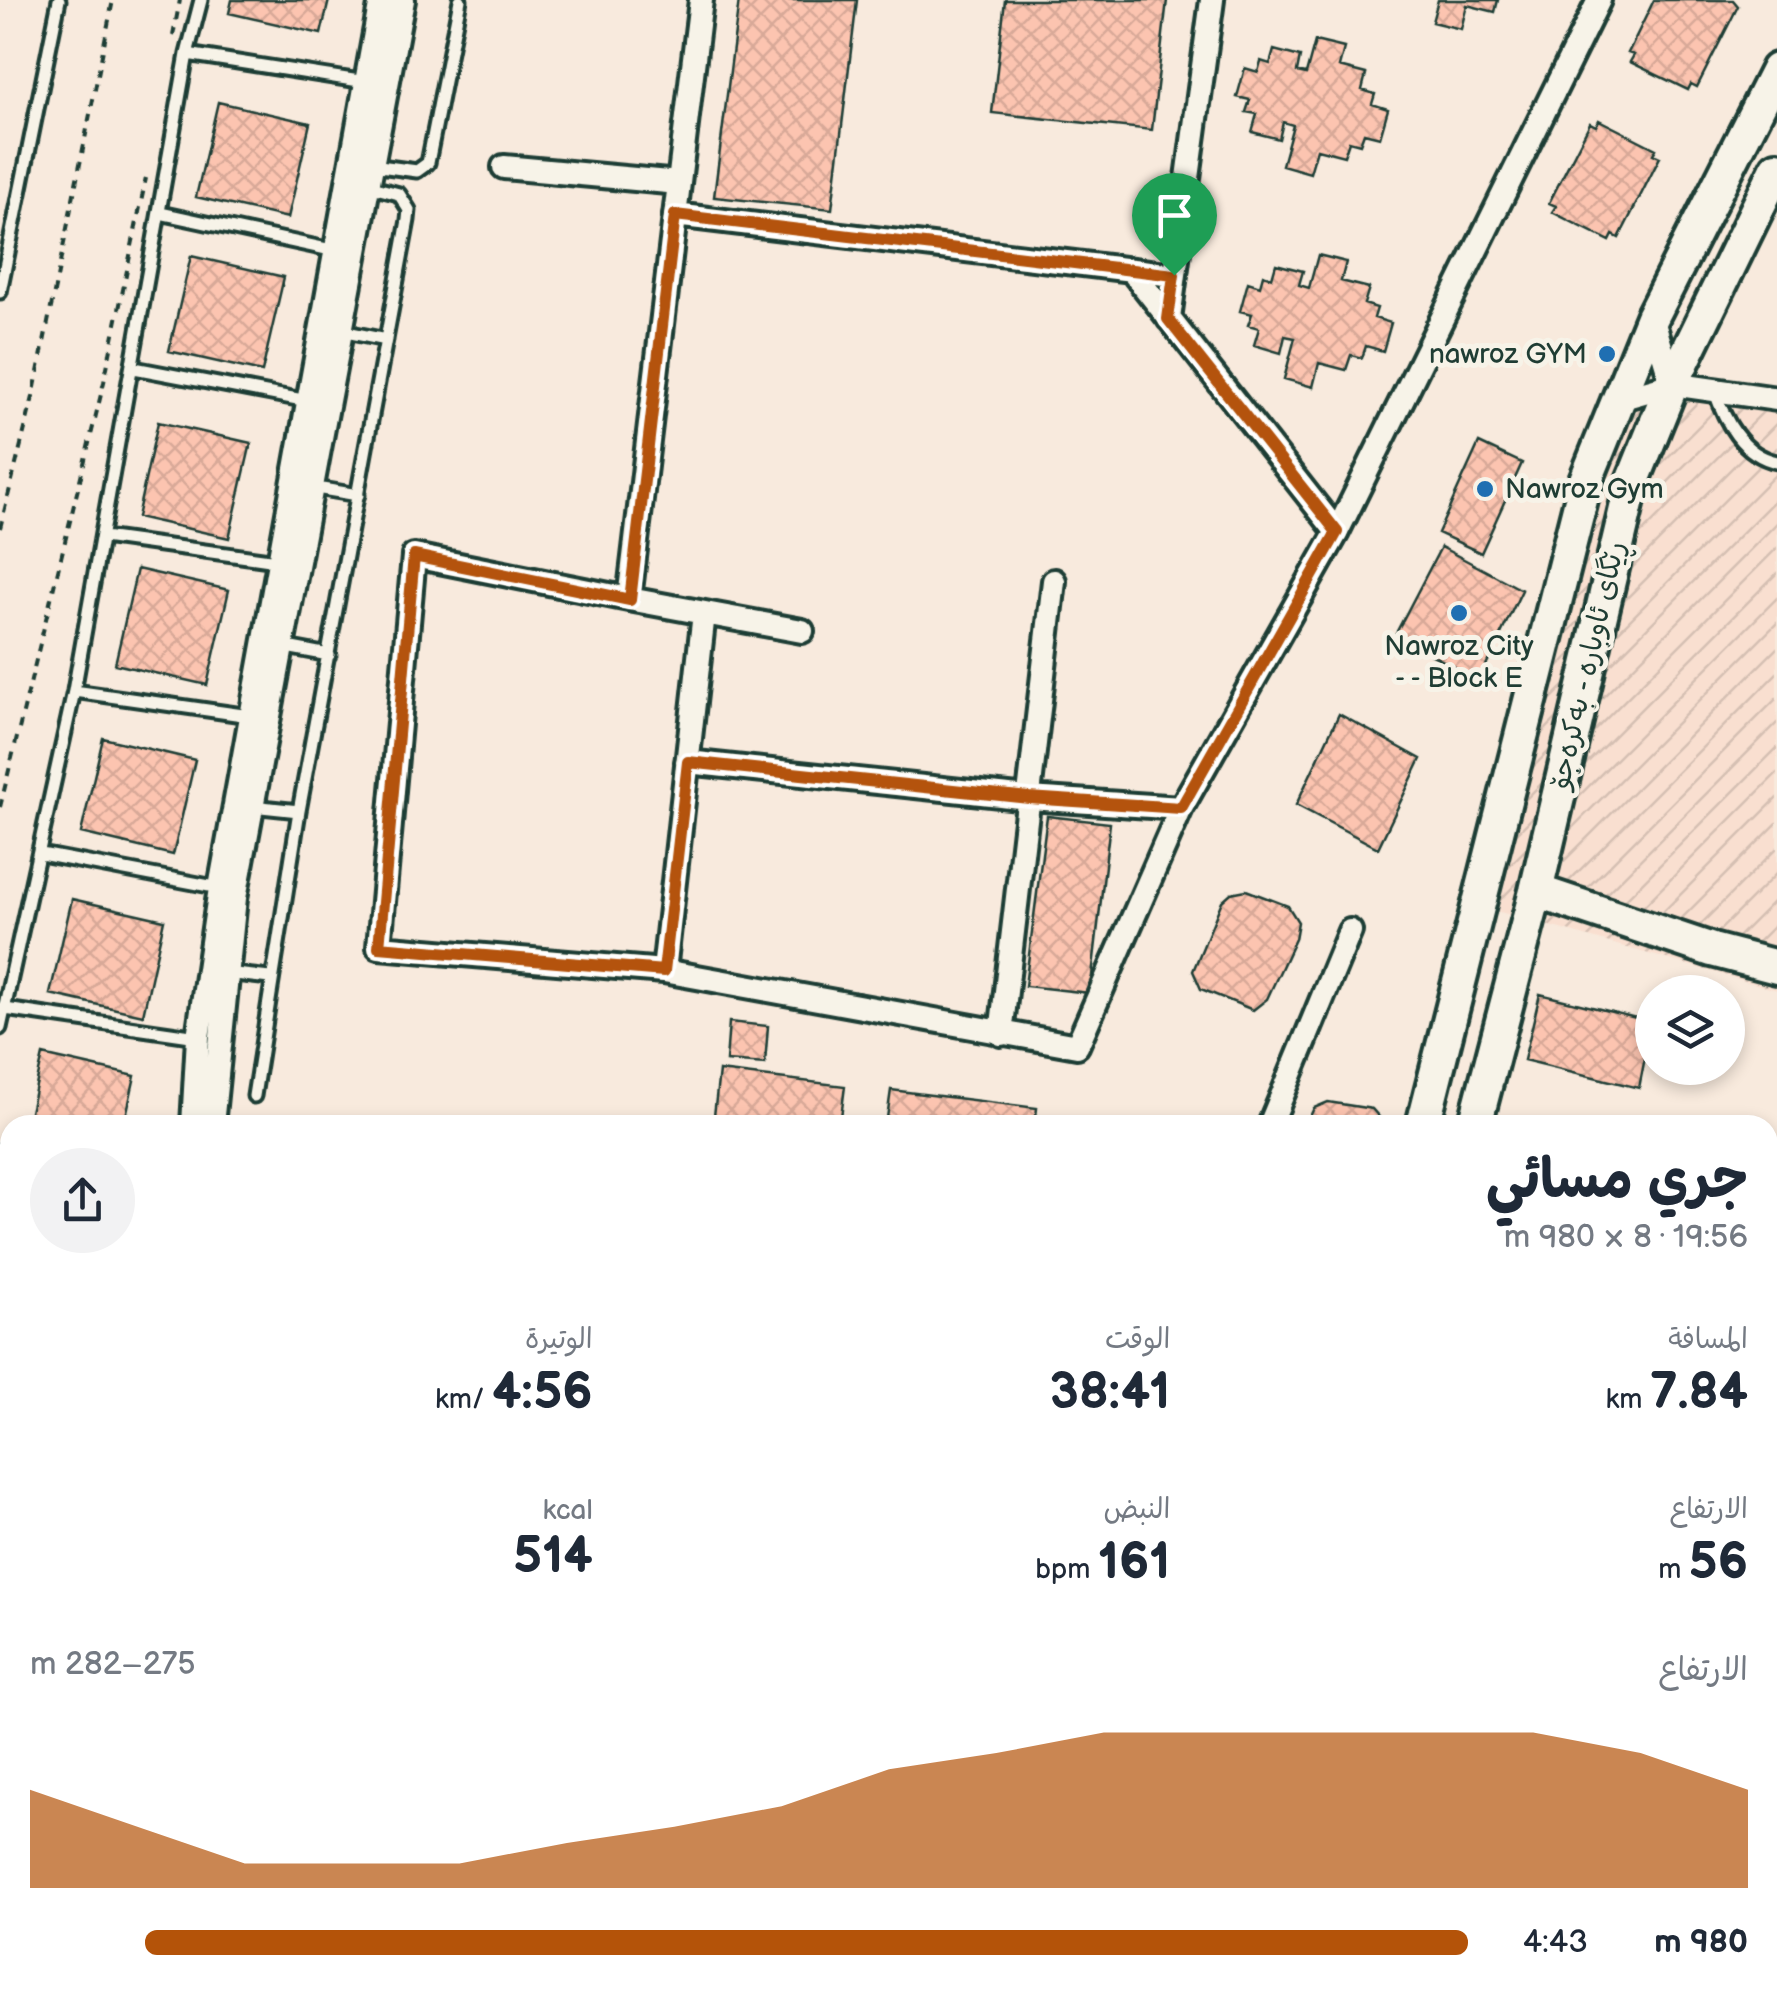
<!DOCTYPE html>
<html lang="ar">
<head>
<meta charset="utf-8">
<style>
  :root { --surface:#fff; --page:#f2f2f3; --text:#1f2937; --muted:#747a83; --accent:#b45309 }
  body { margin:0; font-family:"Balsamiq Sans","Playpen Sans Arabic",sans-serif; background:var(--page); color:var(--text); direction:rtl; height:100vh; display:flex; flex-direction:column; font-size:38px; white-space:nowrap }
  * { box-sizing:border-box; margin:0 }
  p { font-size:32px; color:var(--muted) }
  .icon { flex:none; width:55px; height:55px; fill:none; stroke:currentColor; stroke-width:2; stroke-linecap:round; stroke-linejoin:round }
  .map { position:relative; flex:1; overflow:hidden; direction:ltr }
  .panel { position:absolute; left:0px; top:1115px; width:1778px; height:888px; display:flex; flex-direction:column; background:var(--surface); border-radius:30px 30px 0 0; box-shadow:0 5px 15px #0003; direction:rtl }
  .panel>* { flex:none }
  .tools { position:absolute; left:1635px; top:975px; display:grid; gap:20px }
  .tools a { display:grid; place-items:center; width:110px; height:110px; border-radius:50%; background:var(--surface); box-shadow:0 5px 15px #0003; font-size:50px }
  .pin { position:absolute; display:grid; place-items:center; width:85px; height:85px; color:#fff; margin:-102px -42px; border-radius:50% 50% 50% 0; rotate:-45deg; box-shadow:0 0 10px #0007 }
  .pin .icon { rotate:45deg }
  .round { display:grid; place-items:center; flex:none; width:105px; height:105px; border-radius:52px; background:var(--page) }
  .summary { display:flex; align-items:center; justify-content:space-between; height:170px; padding:0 30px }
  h1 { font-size:55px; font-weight:700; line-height:75px }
  .metrics { display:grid; grid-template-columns:repeat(3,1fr); gap:15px; height:170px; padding:10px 30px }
  .metrics div { display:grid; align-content:center }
  .metrics b { font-size:50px; font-weight:700 }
  .metrics small { font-size:28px; font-weight:400 }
  .metrics p { font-size:28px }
  .chart { height:280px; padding:20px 30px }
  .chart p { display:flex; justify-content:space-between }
  .chart svg { width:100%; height:180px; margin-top:10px; fill:var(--accent); opacity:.7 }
  ul { padding:0 30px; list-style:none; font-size:32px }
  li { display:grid; grid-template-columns:160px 120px 1fr; align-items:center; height:75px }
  li i { height:25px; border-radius:12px; background:var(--accent) }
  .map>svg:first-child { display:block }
  .industrial { fill:url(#industrial-furrows) }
  .building { fill:url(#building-cross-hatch); stroke:#1f3d34; stroke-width:2.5 }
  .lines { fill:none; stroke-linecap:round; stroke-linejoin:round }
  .lane-casing { stroke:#1f3d34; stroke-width:19 }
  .street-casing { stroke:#1f3d34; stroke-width:30 }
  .secondary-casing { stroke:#1f3d34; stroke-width:40 }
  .path { stroke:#1f3d34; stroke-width:4; stroke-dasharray:8 8; stroke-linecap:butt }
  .lane { stroke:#f7f3e8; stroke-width:11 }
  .street { stroke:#f7f3e8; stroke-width:22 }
  .secondary { stroke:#f7f3e8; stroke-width:32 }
  .route-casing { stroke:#fff; stroke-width:20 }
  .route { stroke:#b45309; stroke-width:12 }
  .poi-dot { fill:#1f6fb2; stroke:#f7f3e8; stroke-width:4 }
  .labels { text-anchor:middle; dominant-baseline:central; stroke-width:10; stroke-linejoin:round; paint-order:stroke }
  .poi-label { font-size:28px; fill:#1f3d34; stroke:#f7f3e8; text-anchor:end }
  .street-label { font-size:28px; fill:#1f3d34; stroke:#f7f3e8 }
</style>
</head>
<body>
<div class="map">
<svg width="1777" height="2002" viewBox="0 0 1777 2002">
  <defs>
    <pattern id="industrial-furrows" width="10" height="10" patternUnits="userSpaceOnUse" patternTransform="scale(2.5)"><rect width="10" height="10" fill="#f9dfd0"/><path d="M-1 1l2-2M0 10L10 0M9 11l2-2" fill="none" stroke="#d5c0b3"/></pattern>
    <pattern id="building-cross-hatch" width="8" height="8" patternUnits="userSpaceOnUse" patternTransform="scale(2.5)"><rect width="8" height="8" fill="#fcc4b0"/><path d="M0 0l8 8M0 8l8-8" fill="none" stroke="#d8a998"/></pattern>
  </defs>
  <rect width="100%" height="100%" fill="#f8eadd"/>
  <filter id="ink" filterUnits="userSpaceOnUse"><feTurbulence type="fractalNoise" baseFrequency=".01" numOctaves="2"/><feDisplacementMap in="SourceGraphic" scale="20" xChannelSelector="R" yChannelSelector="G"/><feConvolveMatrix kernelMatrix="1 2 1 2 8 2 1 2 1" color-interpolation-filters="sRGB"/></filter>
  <g filter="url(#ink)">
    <path class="industrial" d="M1650,379L1777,397V990L1496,911L1604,482Z"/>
    <path class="building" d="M232,0H329L321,34L229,13Z
      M739,0H857L832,209L714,197Z
      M1005,0H1167L1152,130L992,113Z
      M1438,0H1498L1495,12L1467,5L1461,29L1432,22Z
      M1654,0H1733L1738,6L1697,87L1691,84L1688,90L1630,62L1634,55L1628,53Z
      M1315,41L1344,48L1339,67L1366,74L1362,90L1375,94L1372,104L1388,109L1380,137L1364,133L1360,144L1349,141L1344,156L1317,149L1310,173L1282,165L1293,125L1283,122L1279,139L1252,132L1257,114L1246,112L1250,100L1237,97L1245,68L1258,72L1261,61L1270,64L1274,50L1300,57L1297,72L1306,74Z
      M218,102L310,123L288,218L196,197Z
      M1599,120L1656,149L1653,154L1660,157L1619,238L1613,235L1610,241L1552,212L1556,206L1549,203L1590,123L1596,126Z
      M1318,255L1346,262L1341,281L1369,288L1364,304L1377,308L1374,318L1391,323L1383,351L1366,346L1362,358L1351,355L1346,370L1319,363L1313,387L1284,379L1295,338L1285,336L1281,353L1254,345L1259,328L1248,325L1252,314L1240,311L1248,282L1260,286L1263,275L1272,278L1276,264L1303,271L1299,285L1309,288Z
      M191,256L284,277L262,372L169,351Z
      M158,422L251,443L229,538L137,517Z
      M1479,443L1522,463L1481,553L1438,533Z
      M1441,547L1522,590L1479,680L1395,635Z
      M137,569L229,590L207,685L115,664Z
      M1339,714L1421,759L1378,848L1296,805Z
      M103,738L195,760L173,855L81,833Z
      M1047,816L1110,823L1090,993L1025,986Z
      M1246,890L1288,906L1298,922L1295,939L1267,999L1253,1010L1201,989L1193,971L1222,901L1231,893Z
      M72,899L164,920L143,1015L50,994Z
      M1540,994L1652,1022L1639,1088L1524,1060Z
      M729,1022L768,1026L765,1064L726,1061Z
      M43,1055L135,1076L124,1125H27Z
      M719,1071L845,1086L840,1125H713Z
      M891,1090L1037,1108L1035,1125H886Z
      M1328,1102L1372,1109L1386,1125H1306L1314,1108Z
      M0,1592H10V1708H0Z
      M6,1774H10V1890H6Z
      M3,1966H10V1992H98V2002H3Z"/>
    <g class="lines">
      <defs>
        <path id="lane" d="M187,54L366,82
          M372,165L417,171L428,163L460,0
          M160,213L336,251
          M0,292L59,0
          M341,331L386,340
          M134,368L308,401
          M1714,390C1725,421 1742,455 1777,462
          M310,487L358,495
          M103,537L277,561
          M281,646L329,655
          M74,691L250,716
          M252,806L299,811
          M41,854L220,888
          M226,973L270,978
          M5,1009L198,1037
          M0,1028L74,691L187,54L201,0
          M254,1096L299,811L408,220L409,210L399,194L368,186
          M0,1151L10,1162
          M6,1728H10
          M144,1992V2002
          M259,2002V1992"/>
        <path id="street" d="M701,0L629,599L802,631
          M504,167L679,183
          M675,215L1174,275
          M1131,270L1337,532
          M1652,317L1672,384
          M1169,319L1212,0
          M1616,400L1672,384L1777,399
          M629,599L414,556L379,947L664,971L1077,1046L1181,808L1337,532L1599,0
          M687,762L1029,798L1181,808
          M664,971L704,613
          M1001,1034L1054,581
          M193,1125L198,1037L220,888L381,0
          M212,1125L235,898L403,0
          M1270,1125L1350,931
          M1768,1376L1777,1378
          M512,1992L514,2002
          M1763,1992L1777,1995
          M210,2002V1992
          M663,2002L668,1992
          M791,2002L796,1992
          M928,2002L933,1992
          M1107,2002L1109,1992
          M1317,2002L1319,1992
          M1477,2002L1479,1992
          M1648,2002L1650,1992
          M1721,2002L1723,1992"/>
        <path id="secondary" d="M1536,891L1712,950L1777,967
          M1423,1125L1586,480L1652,317L1777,70
          M1475,1125L1536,891L1632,483L1672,384L1777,168
          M1218,2002L1220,1992
          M1259,2002L1261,1992"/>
      </defs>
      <use href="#lane" class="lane-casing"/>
      <use href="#street" class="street-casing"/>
      <use href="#secondary" class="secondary-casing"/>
      <path class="path" d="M173,36L180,0
        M0,528L33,397L113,0
        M0,807L104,382L146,178"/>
      <use href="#lane" class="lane"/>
      <use href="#street" class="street"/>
      <use href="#secondary" class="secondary"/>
    </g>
  </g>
  <g class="lines" filter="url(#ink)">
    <defs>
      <path id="route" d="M675,215L1174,275L1168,319L1337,532L1181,808L1029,798L688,762L664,971L379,947L414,556L630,600Z"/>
    </defs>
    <use href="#route" class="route-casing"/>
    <use href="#route" class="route"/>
  </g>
  <g class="poi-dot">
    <circle cx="1607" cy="354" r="10"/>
    <circle cx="1485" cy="489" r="10"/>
    <circle cx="1459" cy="613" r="10"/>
  </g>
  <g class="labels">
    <g class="poi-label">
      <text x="1587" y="354">nawroz GYM</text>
      <text x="1505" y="489" text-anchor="start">Nawroz Gym</text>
      <text x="1459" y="646" text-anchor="middle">Nawroz City<tspan x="1459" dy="32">- - Block E</tspan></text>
    </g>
    <g class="street-label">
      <text transform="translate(1588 665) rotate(-77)">ڕێگای ئاوبارە - بەکرەجۆ</text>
    </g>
  </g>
</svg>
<div class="tools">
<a><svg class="icon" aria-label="layers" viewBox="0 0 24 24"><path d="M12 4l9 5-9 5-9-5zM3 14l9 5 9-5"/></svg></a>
</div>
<div class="pin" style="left:1174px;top:275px;background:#1e9e55"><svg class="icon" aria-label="arrive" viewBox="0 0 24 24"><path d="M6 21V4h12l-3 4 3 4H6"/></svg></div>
<section class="panel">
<div class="summary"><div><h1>جري مسائي</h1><p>19:56 · 8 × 980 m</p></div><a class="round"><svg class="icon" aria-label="share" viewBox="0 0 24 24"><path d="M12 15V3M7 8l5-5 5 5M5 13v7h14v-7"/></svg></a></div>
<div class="metrics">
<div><p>المسافة</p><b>7.84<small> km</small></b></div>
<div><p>الوقت</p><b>38:41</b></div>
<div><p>الوتيرة</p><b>4:56<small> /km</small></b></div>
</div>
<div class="metrics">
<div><p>الارتفاع</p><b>56<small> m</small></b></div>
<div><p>النبض</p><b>161<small> bpm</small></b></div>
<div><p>kcal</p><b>514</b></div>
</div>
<div class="chart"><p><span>الارتفاع</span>275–282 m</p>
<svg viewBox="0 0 160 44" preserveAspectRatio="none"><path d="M0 44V20L10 29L20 38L30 38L40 38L50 33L60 29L70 24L80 15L90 11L100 6L110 6L120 6L130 6L140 6L150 11L160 20V44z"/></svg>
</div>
<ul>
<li><b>980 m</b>4:43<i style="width:92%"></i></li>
</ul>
</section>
</div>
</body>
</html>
